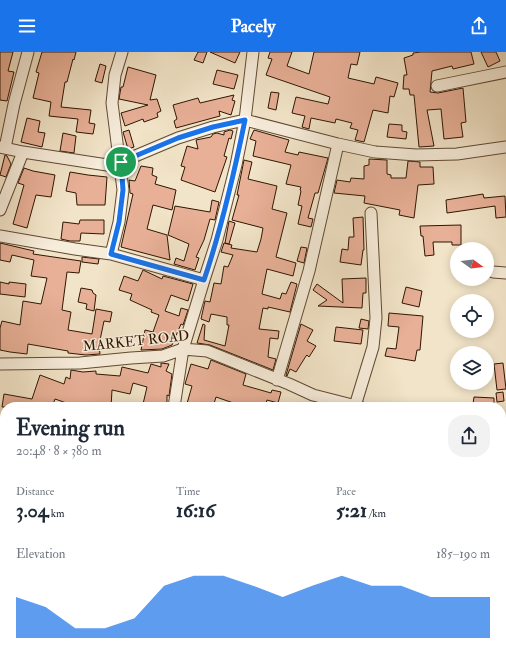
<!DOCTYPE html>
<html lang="en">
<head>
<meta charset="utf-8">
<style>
  :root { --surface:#fff; --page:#f2f2f3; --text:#1f2937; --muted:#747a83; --accent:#1a73e8 }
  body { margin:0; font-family:"IM FELL Double Pica",serif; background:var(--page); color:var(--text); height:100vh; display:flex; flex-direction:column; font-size:15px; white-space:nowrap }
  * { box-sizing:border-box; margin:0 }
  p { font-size:13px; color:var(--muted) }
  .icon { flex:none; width:22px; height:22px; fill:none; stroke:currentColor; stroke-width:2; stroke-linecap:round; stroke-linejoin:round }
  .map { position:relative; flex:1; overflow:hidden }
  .drawer { position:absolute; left:0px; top:350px; width:506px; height:256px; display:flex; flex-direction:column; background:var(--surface); border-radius:16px 16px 0 0; box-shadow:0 2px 10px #0003 }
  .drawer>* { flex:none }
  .needle { width:26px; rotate:105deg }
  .fabs { position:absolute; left:450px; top:190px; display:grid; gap:8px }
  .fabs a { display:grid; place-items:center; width:44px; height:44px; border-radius:50%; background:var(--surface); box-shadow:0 2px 10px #0003; font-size:20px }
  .pin { position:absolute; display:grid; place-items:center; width:34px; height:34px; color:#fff; margin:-17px; border:2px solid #fff; border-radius:50%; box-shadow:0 1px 4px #0007 }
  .round { display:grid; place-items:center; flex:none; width:42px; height:42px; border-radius:16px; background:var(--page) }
  .head { display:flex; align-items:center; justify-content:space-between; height:68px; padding:0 16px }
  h1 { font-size:22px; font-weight:800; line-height:30px }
  .figures { display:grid; grid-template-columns:repeat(3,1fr); gap:6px; height:68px; padding:4px 16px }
  .figures div { display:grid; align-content:center }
  .figures b { font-size:20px; font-weight:800 }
  .figures small { font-size:11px; font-weight:400 }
  .figures p { font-size:11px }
  .chart { height:112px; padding:8px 16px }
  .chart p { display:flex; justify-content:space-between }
  .chart svg { width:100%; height:72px; margin-top:4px; fill:var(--accent); opacity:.7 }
  header { display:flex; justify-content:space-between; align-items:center; height:52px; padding:0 16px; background:var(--accent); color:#fff; font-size:18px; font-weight:800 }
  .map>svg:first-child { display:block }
  .building { fill:#e8b097; stroke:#2f1602 }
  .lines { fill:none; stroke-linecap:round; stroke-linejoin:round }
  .minor-casing { stroke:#604a34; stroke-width:13 }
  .minor { stroke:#f7eddb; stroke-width:11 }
  .route-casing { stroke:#fff; stroke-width:8 }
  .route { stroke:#1a73e8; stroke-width:5 }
  .labels { text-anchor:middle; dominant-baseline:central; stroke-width:3; stroke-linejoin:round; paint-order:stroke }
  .street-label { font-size:14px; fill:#2f1602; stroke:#f7eddb }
</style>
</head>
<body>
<header><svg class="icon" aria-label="menu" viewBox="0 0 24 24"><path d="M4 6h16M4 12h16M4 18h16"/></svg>Pacely<svg class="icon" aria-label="share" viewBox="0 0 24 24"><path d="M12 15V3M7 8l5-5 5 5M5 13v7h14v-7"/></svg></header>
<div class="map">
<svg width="506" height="606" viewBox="0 0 506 606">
  <rect width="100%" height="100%" fill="#f2e4c8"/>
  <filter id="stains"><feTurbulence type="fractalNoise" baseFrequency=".005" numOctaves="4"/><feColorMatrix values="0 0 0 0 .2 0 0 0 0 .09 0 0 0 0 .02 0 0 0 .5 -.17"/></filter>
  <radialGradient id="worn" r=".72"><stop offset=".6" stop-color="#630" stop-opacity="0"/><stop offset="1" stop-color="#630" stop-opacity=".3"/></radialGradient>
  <path class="building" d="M0,0H13L8,19L14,20L7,49L0,48Z
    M42,0H76L74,8L73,7L67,30H65L61,55L91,58L89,71L95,72L93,82L76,80L78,67L49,64L51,50L33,46L39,21L36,20Z
    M198,0H207L203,11L194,8Z
    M210,0H240L235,11Z
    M270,0H292L287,14L309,22L314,0H360L357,13L351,12L348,26L374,32L376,25L398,31L394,45L390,44L388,61L373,58L364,90L355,88L358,78L350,76L352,71L336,67L335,71L311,66L309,77L302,75L305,64L292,61L296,45L328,52L330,45L266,23L272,7L268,6Z
    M421,0H471L474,12L453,17L452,14L432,19L430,40L438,41L463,36L466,70L461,71L463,85L444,87L441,57L427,58L434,94L419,95L414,43H410L409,37H403L404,23H407L404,6L413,3V1Z
    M481,0H496L500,9L488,15Z
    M100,12L106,14L102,31L95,29Z
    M128,15L156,23L150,48L157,47L161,59L157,61L158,65L144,70L143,67L125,74L121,61L148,53L119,47L121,35H123Z
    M217,18L238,23L234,37L213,32Z
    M271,40L279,41L276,58L268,56Z
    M234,43L232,48L235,49L231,63L219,59L220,64L176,76L174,69L177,67L173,53L198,46L200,51Z
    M27,66L40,69L38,80L45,81L42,95L21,90Z
    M389,72L402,73V79L407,80L406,87L387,85Z
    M129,78L134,95L128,97L123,80Z
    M230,78L233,79L231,87L229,86L224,104L227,105L215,140L181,128L185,115L181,114L187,94L198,97L196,88L211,85L213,82L217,81L224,83V80Z
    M254,78L289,88L285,100L298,103L299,100L328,106L318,141H315L308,166L313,167L311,175L298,172L302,154L298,153L301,139L300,138L301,135L286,132L291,113L253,104L256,89L250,87Z
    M63,81L76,84L74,101L60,99Z
    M5,103L7,104L11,112L6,125L0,123Z
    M369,107L387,108V122L391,123V126H406L408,109L420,110V115H433L434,132L418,133L414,166L399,163L400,158L364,151L365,144L334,141L337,128L350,130L351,126L364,127V114L369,113Z
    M244,108L252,110L248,127L277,134L272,157L287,161L276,205L296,211L293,224L267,217L262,242L280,247L282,241L286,242L291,230L297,232L290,260L268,255V257L263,256L259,277L279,279L278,287L270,286L268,305L276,307L273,318L210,293L197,291L203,272L205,273L204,288L225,294L229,273H227V265L211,262L209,270L201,267L205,249L210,250L214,231L221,232L224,214L228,215L233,203L221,200L224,191L232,193L231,196L257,200L261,187L263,176L232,168L239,143H237Z
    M141,114L153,116L152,123L157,125L155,132L176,138L172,158L153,153L147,177L167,183L170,208L121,195L133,142L130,141L129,128L135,129Z
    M24,116L33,119L55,123L51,145L36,143L27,176L13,172L24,133L18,131Z
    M70,120L88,123L107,125L105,153H77L76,141L66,139Z
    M483,142L484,146L505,144L506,165L496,166L495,154L447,161L446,148Z
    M212,148L219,150L215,168L210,167L204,188L196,205L199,206L195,218L174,212L176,206L184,209L189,192L168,183L175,154L210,160Z
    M363,165L364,198H363L361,213L340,210L342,197L348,198L349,185H354L353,166Z
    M80,168H104V182L81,181L80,189H70L61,187L63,170L79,172Z
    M229,169L235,171L229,192L225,191Z
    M461,173V193H452V190H433L434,203L425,204L423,184H421L420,174Z
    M0,191L34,199L33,202L81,209L79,221L67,220L62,258L71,260L68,278L92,282L96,257L112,260L110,270L104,269L99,293L100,302L86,303L68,301V299L28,292L27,302L10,300L0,298V276L2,269L20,273L23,249L41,252L47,226L31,224L34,208L12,203L10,210L0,208Z
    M301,195L307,196L304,211L297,209Z
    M82,205L99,207L98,212L82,210Z
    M143,218L162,227L163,224L193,232L188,249L171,243L165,259L179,264L181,256L188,258L183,273L181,272L172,293L162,297L141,298L145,278L153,280L159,263L151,260L152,258L130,248L132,242L119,238L124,224L138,229Z
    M366,226V241H363L362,256L318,254L327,248L313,238L317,232L343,251L342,227Z
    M0,230L9,232V230L26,232L25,245L0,242Z
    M406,235L422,239L419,255L402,251Z
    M81,236L92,238L93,241L96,243L94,259L86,257L87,252L78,250Z
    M389,261L423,264L420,298H417L415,309L385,304L387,296L396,297L399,275L388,274Z
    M361,267L369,269L368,277L359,276Z
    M301,272L313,278L307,289L316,294L309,305L307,303L306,304L296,320L290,317L287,324L286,323Z
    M336,275L363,278L361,292L334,289Z
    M211,308L246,322L243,333L271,341L272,338L281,340L278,351L267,348L265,355H258L248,352L247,355H245L216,345L213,355H186L192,334L185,332L191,312L208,317Z
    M161,311L169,312L166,319L172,322L169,344L167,343V355L143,352L147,335L133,331L130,342L112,338L111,355H71L72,353L55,347L52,355H2L4,342L32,347L40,323L64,332L66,325L70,327L71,318L83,320L96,319V322L120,324L122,315L148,321L151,312L161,315Z
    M503,311L506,337L497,338L494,312Z
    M503,340L504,349L497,350L496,341Z
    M474,345L494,346V353L473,352Z"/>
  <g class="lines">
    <defs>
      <path id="minor" d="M437,34L506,20
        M0,95L23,100L107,113L121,110L178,86L213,75L245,68L338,92L375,100L416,103L457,102L506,95
        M5,96L14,52L28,0
        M0,158L23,100
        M0,184L75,197L111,202L204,228
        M111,202L119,170L123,138L112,51L115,23L122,0
        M493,220L506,221
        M0,312L80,311L131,306L163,304L183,297L207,299L289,332L313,343L360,355
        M277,328L309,219L338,92
        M355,354L373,295L376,266L371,161
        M174,355L183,297L204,228L217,188L236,113L245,68L253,0
        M501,373H506
        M0,442L5,441
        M501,473L506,471
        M501,585L506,582
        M0,587L5,586
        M482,601L483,606
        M7,606L8,601
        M125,606L128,601"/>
    </defs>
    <use href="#minor" class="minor-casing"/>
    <use href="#minor" class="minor"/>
  </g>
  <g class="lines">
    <defs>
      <path id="route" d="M245,68C234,122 222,175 204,228L111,202L119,170L123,138L121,110L178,86L213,75Z"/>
    </defs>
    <use href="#route" class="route-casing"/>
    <use href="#route" class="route"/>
  </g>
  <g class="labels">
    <g class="street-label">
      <text transform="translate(136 289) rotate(-6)">MARKET ROAD</text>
    </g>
  </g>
  <rect width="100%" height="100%" filter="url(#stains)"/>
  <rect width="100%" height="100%" fill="url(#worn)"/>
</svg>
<div class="fabs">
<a><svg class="needle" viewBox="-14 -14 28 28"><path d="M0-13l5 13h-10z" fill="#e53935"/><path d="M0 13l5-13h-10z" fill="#747a83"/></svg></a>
<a><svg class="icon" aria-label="locate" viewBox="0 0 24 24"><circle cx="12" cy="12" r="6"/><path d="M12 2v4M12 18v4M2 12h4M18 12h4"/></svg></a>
<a><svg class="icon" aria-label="layers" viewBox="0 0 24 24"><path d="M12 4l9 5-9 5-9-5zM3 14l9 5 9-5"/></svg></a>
</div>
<div class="pin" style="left:121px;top:110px;background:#1e9e55"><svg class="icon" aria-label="arrive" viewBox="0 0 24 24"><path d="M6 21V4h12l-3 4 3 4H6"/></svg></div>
<section class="drawer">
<div class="head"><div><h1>Evening run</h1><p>20:48 · 8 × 380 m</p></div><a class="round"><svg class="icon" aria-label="share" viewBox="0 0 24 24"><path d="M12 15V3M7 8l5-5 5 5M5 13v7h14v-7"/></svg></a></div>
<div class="figures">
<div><p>Distance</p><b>3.04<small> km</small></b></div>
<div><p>Time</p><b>16:16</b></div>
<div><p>Pace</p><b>5:21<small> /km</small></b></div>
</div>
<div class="chart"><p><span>Elevation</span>185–190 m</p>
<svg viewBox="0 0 160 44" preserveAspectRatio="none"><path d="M0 44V19L10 25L20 38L30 38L40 32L50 12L60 6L70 6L80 12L90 19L100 12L110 6L120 12L130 12L140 19L150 19L160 19V44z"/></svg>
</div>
</section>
</div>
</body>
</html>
